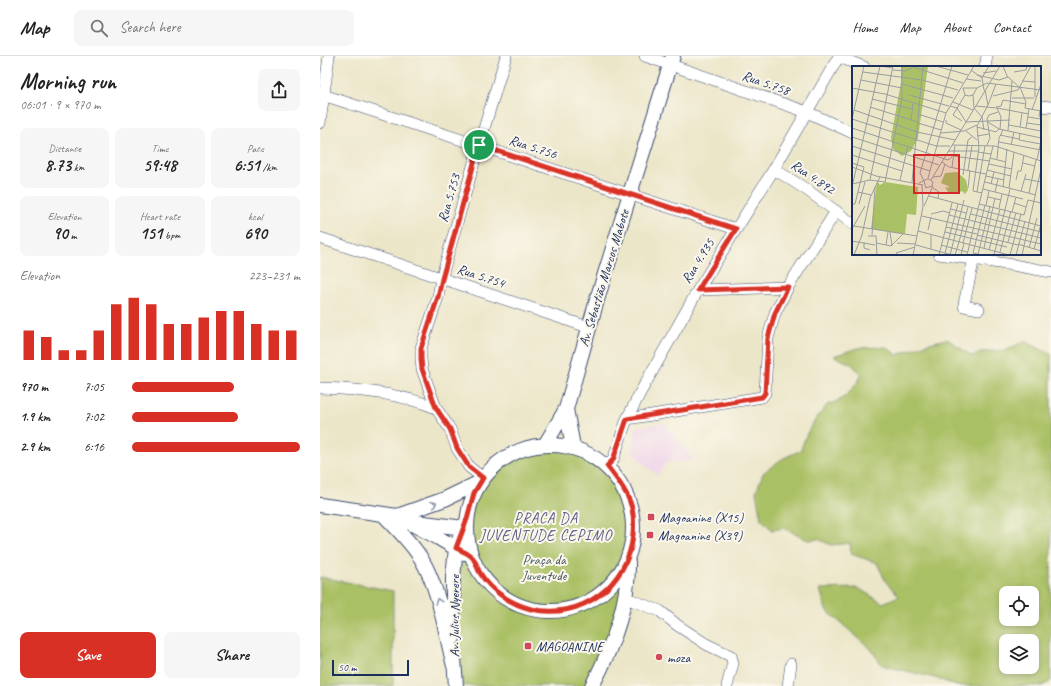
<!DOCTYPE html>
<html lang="en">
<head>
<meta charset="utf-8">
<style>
  :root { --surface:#fff; --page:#f6f6f6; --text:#222; --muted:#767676; --line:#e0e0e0; --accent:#d93025 }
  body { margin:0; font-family:Caveat,sans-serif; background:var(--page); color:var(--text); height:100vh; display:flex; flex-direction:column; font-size:15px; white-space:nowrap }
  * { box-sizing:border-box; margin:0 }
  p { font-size:13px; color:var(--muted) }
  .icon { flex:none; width:22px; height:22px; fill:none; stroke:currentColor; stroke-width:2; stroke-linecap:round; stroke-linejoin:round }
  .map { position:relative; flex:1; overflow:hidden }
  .sheet { display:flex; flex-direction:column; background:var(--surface); width:320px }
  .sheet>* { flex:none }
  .buttons { position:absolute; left:679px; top:530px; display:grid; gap:8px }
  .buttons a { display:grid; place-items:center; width:40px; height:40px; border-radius:8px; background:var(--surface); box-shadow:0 2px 6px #0003; font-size:20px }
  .scale { position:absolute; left:12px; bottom:10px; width:77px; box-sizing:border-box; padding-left:4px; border:2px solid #1b2f5e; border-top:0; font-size:11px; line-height:14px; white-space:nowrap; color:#1b2f5e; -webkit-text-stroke:3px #fbf7ec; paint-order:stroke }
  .pin { position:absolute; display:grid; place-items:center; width:34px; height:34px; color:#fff; margin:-17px; border:2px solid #fff; border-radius:50%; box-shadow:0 1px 4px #0007 }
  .round { display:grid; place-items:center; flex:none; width:42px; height:42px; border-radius:8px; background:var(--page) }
  .overview { display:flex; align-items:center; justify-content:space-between; height:68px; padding:0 20px }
  h1 { font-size:22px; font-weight:800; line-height:30px }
  .stats { display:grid; grid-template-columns:repeat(3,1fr); gap:6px; height:68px; padding:4px 20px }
  .stats div { display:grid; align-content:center; border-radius:8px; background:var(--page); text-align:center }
  .stats b { font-size:17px; font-weight:800 }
  .stats small { font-size:11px; font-weight:400 }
  .stats p { font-size:11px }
  .chart { height:112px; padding:8px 20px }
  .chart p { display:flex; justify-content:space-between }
  .chart svg { width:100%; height:72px; margin-top:4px; stroke:var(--accent); stroke-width:6 }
  .button { display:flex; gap:8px; margin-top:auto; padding:8px 20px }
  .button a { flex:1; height:46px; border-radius:8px; background:var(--accent); color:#fff; font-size:16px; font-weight:800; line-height:46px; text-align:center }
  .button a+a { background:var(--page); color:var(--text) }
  ul { padding:0 20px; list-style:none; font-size:13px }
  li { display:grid; grid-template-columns:64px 48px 1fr; align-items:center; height:30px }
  li i { height:10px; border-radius:5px; background:var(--accent) }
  header { display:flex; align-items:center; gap:24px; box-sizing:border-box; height:56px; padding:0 20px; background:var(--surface); border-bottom:1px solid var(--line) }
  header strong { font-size:19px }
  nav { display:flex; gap:22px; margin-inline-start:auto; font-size:14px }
  .search { width:280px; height:36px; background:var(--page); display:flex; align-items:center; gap:10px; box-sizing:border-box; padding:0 14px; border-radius:8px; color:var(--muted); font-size:15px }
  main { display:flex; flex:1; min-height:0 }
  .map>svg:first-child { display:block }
  .built { fill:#edd0e8 }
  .green { fill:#aac065; stroke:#627862; fill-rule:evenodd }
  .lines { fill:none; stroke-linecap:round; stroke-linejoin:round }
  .minor-casing { stroke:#3a4a6e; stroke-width:12 }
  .major-casing { stroke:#3a4a6e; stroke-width:16 }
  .minor { stroke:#fff; stroke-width:11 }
  .major { stroke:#fff; stroke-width:14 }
  .oneway { stroke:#8d97ae }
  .route-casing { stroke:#fff; stroke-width:8 }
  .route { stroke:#d93025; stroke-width:5 }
  .poi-dot { fill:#d1495b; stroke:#fbf7ec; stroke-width:1.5 }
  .labels { text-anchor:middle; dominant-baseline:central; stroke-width:4; stroke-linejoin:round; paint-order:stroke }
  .street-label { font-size:14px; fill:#1b2f5e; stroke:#fbf7ec }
  .poi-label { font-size:14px; fill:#1b2f5e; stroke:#fbf7ec; text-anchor:start }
  .park-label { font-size:14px; fill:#465a60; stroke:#fbf7ec }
  .neighbourhood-label { font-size:15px; letter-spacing:1px; fill:#5c5b86; stroke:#fbf7ec }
  .inset-road { fill:none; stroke:#989d9e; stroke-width:1 }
  .view { fill:#d62828; fill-opacity:0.15; stroke:#d62828; stroke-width:2 }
  .inset-edge { fill:none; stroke:#1b2f5e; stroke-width:2 }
</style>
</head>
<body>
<header>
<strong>Map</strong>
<div class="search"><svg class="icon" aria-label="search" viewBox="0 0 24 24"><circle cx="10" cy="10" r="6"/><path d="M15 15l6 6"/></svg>Search here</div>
<nav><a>Home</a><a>Map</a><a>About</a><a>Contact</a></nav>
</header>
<main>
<section class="sheet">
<div class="overview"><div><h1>Morning run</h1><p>06:01 · 9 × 970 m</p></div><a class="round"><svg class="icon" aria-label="share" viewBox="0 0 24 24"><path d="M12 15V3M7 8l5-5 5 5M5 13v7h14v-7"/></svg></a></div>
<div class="stats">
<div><p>Distance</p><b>8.73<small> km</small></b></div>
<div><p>Time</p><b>59:48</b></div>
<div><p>Pace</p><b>6:51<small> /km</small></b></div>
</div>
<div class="stats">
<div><p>Elevation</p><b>90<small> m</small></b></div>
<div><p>Heart rate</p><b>151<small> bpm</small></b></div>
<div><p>kcal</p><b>690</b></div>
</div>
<div class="chart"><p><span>Elevation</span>223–231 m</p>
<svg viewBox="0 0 160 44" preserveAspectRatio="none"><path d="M5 44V26M15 44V30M25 44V38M35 44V38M45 44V26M55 44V10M65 44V6M75 44V10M85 44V22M95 44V22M105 44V18M115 44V14M125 44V14M135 44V22M145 44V26M155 44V26"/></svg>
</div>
<ul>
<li><b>970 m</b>7:05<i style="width:61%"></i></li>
<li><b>1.9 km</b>7:02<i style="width:63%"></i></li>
<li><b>2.9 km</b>6:16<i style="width:100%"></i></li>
</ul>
<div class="button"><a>Save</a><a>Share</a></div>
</section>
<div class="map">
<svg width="731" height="630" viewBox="0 0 731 630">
  <rect width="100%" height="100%" fill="#fbf7ec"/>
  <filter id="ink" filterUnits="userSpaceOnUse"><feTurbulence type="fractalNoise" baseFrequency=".025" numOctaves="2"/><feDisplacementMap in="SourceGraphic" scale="8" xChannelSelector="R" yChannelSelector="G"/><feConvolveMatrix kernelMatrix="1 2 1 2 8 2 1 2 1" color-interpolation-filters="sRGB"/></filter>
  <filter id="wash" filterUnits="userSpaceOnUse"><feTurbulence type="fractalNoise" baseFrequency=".012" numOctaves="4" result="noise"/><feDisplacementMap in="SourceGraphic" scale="16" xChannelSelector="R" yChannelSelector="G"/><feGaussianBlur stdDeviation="0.9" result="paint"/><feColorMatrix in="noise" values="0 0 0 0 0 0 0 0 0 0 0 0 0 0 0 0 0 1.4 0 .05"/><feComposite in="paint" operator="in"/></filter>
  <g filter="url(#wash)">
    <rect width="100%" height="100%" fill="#ece6c9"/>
    <path class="built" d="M344,367L373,404L346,407L338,420L313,398L315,371Z"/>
    <path class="green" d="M627,283L652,300L661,296L687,294L704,285L731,298V625L722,630H636L619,623L562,609L550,592L506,554L500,533L538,532L563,547L579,540L566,526L557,507L531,498L530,487L511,489L498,483L488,484L464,472L452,474L441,463L436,436L443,417L462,403L481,394C486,374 496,363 508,348C523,346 536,331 542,318L531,308L514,300L537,292L566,291L577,299L606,288ZM686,537H712V563H686ZM686,585H712V611H686Z
      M225,389C234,389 243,389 252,391C286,400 314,434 314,469C314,483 311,498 309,512C307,528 306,547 299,562C290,585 276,608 265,630H143C136,578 136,525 145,473C148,456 152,436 163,422C179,401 200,393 225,389Z
      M0,521L73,535V630H0Z"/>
  </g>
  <g filter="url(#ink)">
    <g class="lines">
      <defs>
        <path id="minor" d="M325,0L487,56L533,77
          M519,1L544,11
          M665,11L667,0
          M0,38L416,173
          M720,50L731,51
          M0,67L9,0
          M454,113L487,134L533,168
          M0,182L268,271
          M619,198L693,209L731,216
          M654,202L644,248V250L659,253
          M378,234L468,231
          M0,332C37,333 82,338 116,352
          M307,363L442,341L445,337L448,282L455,257L468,231L516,155
          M287,410L293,404L307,363L320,337L378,234L454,113L519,0
          M163,422L149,411L137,392L130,373L116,352L102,313L101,303V292L118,241L121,223L159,89L186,0
          M306,542L340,555L357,569L386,588L411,600L413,607L407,630
          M468,630L471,608"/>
        <path id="major" d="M246,353L253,391
          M147 472a83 83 0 1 1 166 0a83 83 0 1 1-166 0Z
          M225,389L246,353L279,237L353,0
          M0,449L77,460L117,481L144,497
          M64,459C77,473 92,487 102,504C120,535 125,575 134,610
          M77,460L125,443L160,426
          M96,466L144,472
          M133,582V521L136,492L145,468
          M134,603L136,630
          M272,630C292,592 309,549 308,506"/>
      </defs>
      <use href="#minor" class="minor-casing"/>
      <use href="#major" class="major-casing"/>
      <use href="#minor" class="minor"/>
      <use href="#major" class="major"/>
    </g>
    <defs><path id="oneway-chevron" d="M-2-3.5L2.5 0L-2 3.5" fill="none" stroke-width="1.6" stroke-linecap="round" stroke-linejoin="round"/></defs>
    <g class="oneway">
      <use href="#oneway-chevron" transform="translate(114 448) rotate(-22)"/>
      <use href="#oneway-chevron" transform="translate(118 545) rotate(-107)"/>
    </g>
  </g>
  <g class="lines" filter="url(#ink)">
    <defs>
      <path id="route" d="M159,89L416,173L378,234L468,231L455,257L448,282L445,337L442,341L307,363L293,404L287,410C296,422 305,432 310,446C314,456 314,468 313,479C308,529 261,565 211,553C191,548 171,535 160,517C157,512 156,505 152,501C148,497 140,494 136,492L147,463L154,437L163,422L149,411L137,392L130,373L116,352L102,313L101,303V292L118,241L122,223Z"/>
    </defs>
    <use href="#route" class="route-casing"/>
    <use href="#route" class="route"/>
  </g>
  <g class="poi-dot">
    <rect x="327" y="457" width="8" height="8" rx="2"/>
    <rect x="326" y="475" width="8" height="8" rx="2"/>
    <rect x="204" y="586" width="8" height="8" rx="2"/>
    <circle cx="339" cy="601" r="4"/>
  </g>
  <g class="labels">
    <g class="street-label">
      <text transform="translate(446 27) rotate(19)">Rua 5.758</text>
      <text transform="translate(213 91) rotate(18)">Rua 5.756</text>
      <text transform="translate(493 121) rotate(34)">Rua 4.892</text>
      <text transform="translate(129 142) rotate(-74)">Rua 5.753</text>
      <text transform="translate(378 205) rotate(-58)">Rua 4.935</text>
      <text transform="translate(161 220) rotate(18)">Rua 5.754</text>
      <text transform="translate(284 222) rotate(-73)">Av. Sebastião Marcos Mabote</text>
      <text transform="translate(134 560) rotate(-90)">Av. Julius Nyerere</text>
    </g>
    <g class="poi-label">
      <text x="339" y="461">Magoanine (X15)</text>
      <text x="338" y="479">Magoanine (X39)</text>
      <text x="216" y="590">MAGOANINE</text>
      <text x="347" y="601">moza</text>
    </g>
    <g class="park-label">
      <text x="224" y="503">Praça da<tspan x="224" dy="16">Juventude</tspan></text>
    </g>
    <g class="neighbourhood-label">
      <text x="226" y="462">PRACA DA<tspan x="226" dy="17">JUVENTUDE CEPIMO</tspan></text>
    </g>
  </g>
  <g transform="translate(532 10)">
    <rect width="189" height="189" fill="#ece6c9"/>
    <path d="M49,0H76L66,72L59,85L50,90L41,83L39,72L49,16ZM105,106L114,114L116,124L113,128L110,125L104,128L96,126L93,121L97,122L96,120L89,117L93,107ZM25,115L28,119L33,116L66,121L64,149L55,148L53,168L19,163Z" fill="#aac065"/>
    <path class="inset-road" d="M28,0L41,2M58,0L111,17M84,0L116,9M151,0L155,10L167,21M41,4L53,5L60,2M119,4L130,12M11,6L70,14M162,6L174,4L175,0M131,7L144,5M125,9L147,14L156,11M114,13L129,15M9,14L50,22M70,14L106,24M170,15L183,16M50,18L101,32M168,21L174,36L173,42L189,45M0,22L33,28L94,47M111,22H125L135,17L189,24M111,22L113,29L117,30L121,29L125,22M132,24L130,12L137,0M57,29L97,40M121,29L122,42L130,51L132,64M141,30L166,24L179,0M183,31V0M160,32H182M20,33L60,43M101,36L121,44M136,39L144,18M98,40L105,42L114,56L158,54M124,40L145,42L149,51L148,63M189,40L187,50L189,52M18,41L66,56M144,41L149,40L151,34L174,38M145,42L177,48M2,44L65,66L103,74M180,44L189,18M66,48L91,56M176,51L189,53M0,53L84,80H98M0,53L12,0M59,54L61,38M94,54V57L109,64M110,55L101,49L113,29M136,56L147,63L189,72M66,57L89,64M175,57L189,59M157,59L189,65M125,61L144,66L147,63M168,61L170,47M0,62L96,94L100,91M174,62L177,43M114,65L125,74M156,65L160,15M89,67L112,65L125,59M168,67L167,74L189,78M148,69L167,73M125,70L137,68M0,71L87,99M147,76L189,84M100,79L143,80L189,95M135,79L138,72L135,53L137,49L146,46M159,79L162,66M0,80L78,105M127,81L125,60L136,39L133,24M127,81L121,125L130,127M96,85H126M126,86L139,88M0,89L50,105M94,89L138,95M138,92L154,96M145,93L147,72L151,64M185,94L189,75M90,96L97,101L134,108M0,97L12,101L3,138H0M171,97L183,100M137,98L160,103M0,101L24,110L71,119M100,101L103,80M116,104L120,80M135,104L159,110M111,109L116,74L120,71M134,110L152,114M81,111L89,110L93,98M76,112L94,47L122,0M173,113L189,116M18,114L41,0M48,114L56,80M79,114L148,0M164,114L166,105H169L172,89M72,115L68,107L100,0M60,116L71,0M133,116L184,129M67,117L75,113H77L81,116L80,120L74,122L72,115M0,118L18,114L33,116L50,33V0M139,118L142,106M0,121L28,0M151,121L155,83M81,122L87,126L86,132M116,122L118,104M157,122L162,86M131,123L171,133M169,125L174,108M6,126L19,129M125,126L133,80M143,126L146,113M177,127L184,94M77,130L189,160M136,131L149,134M162,137L174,141M7,138L13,116M127,138L172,149L176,134L189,137M134,139L137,125M72,140L81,120M147,142L150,128M99,143L114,147M160,146L164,131M79,148L91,145L98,147M119,148L189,166M97,149L189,172M70,150L189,178M2,160L65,170M94,161L125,168M0,163L13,140M76,164L79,151M66,165L157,189M38,166L40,180M93,166L155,181M20,169L23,121M79,169V183M125,169L166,179M16,170H24L25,189M0,175L23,179M12,176V182L18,184M107,176L116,141M156,176L164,147M24,177L39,180L51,168M45,177L63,178M111,177L120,142M166,178L189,185M34,179L36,166M64,179L100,189M89,179L115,186M132,182L143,132M177,182L185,152M182,183L189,158M137,184L148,143M148,186L159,145M93,187L106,138M121,187L126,188L138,140M121,187L133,139M2,189L10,169L18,132L28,111M45,189L44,187L63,181M61,189L71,141L70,119M87,189L100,137M98,189L112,134M103,189L107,176M109,189L112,177M115,189L141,80M142,189L158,123M158,189L169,148M164,189L173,155M170,189L189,103"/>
    <path class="view" d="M62,89H107V127H62Z"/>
    <rect width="189" height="189" class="inset-edge"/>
  </g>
</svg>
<div class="buttons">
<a><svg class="icon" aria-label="locate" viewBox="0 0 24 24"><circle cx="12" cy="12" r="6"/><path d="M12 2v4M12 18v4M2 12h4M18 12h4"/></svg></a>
<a><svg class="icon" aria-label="layers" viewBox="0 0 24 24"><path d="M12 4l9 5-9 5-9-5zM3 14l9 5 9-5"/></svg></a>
</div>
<div class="scale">50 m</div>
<div class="pin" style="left:159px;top:89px;background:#1e9e55"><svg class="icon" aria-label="arrive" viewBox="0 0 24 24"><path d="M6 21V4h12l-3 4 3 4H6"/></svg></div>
</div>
</main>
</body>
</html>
